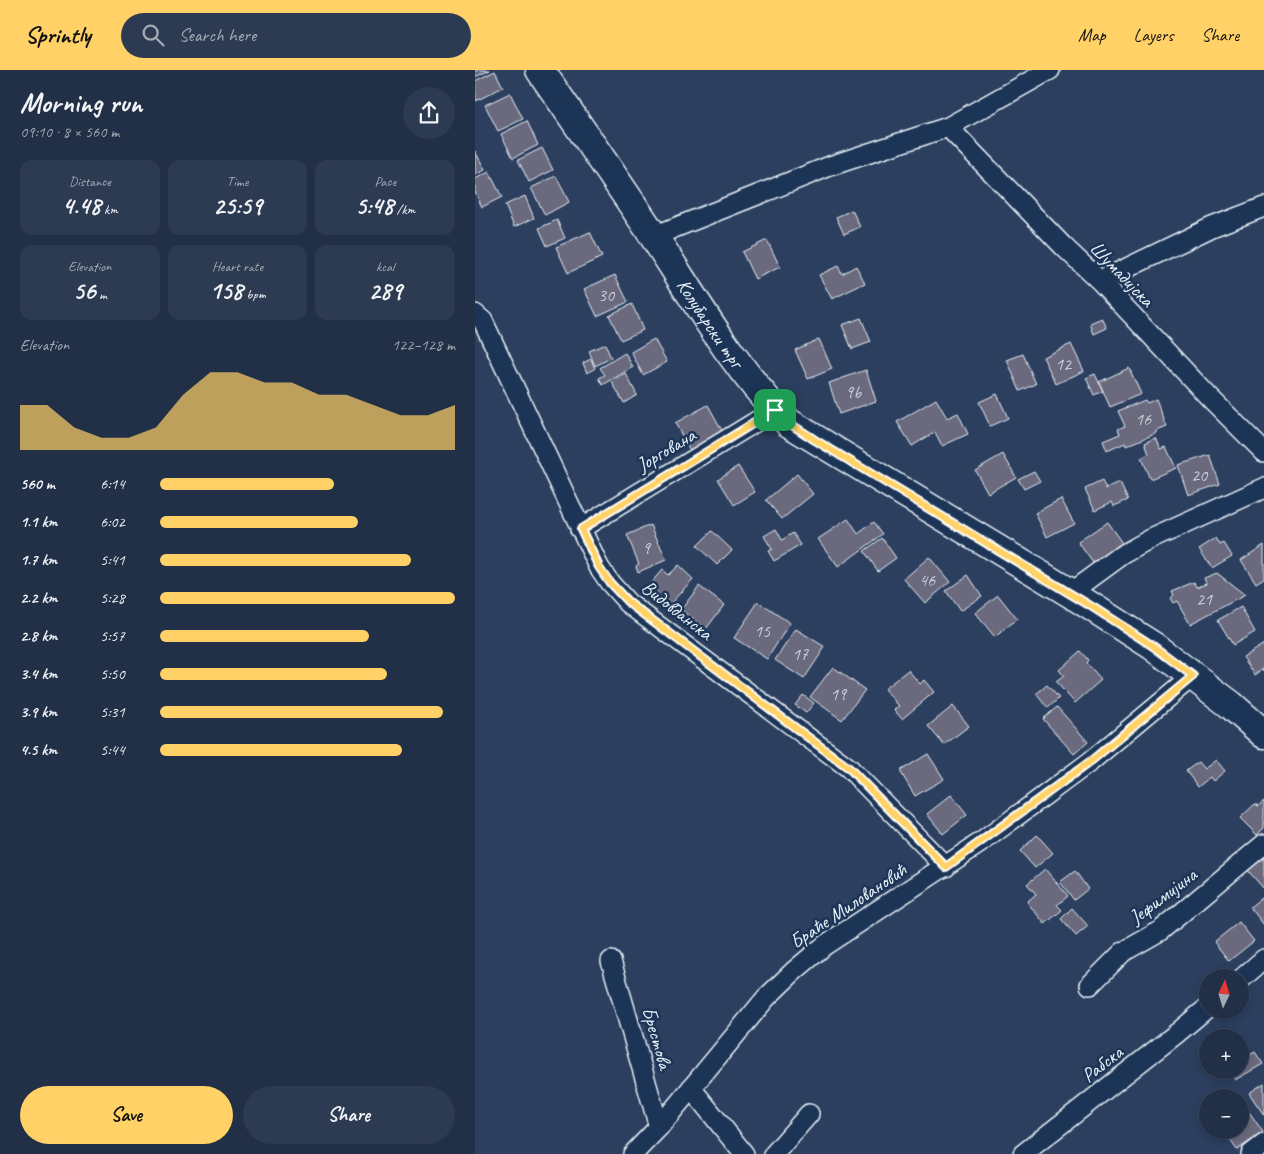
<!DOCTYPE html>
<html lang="en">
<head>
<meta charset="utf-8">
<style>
  :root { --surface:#212f47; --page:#2d3b52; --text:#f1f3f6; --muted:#a2a9b4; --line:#3e4a60; --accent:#ffd166 }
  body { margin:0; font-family:Caveat,sans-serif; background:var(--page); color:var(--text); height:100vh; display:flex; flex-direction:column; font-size:19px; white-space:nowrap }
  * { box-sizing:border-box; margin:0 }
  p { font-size:16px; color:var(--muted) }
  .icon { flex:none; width:28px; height:28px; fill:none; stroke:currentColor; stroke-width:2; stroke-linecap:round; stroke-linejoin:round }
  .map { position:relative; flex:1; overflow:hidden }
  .sheet { display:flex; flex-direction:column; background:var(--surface); width:475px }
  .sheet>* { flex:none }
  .needle { width:32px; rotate:4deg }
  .controls { position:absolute; left:724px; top:899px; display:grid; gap:10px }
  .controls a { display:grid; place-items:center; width:50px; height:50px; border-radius:50%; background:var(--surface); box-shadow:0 2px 8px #0003,0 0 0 1px var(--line); font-size:25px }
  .pin { position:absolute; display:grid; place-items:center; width:42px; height:42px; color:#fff; margin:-21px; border-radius:10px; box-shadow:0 2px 8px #0006 }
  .round { display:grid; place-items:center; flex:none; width:52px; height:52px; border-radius:26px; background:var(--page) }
  .head { display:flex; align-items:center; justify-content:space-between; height:85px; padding:0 20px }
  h1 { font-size:28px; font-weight:700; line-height:38px }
  .metrics { display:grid; grid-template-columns:repeat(3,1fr); gap:8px; height:85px; padding:5px 20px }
  .metrics div { display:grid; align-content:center; border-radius:12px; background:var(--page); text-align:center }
  .metrics b { font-size:25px; font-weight:700 }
  .metrics small { font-size:14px; font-weight:400 }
  .metrics p { font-size:14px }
  .chart { height:140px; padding:10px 20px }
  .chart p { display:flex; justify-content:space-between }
  .chart svg { width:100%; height:90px; margin-top:5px; fill:var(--accent); opacity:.7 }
  .primary-button { display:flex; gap:10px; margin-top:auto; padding:10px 20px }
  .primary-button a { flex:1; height:58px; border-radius:30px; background:var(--accent); color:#111; font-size:20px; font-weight:700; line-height:58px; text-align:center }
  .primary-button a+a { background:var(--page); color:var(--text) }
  ul { padding:0 20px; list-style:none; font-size:16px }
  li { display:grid; grid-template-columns:80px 60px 1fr; align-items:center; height:38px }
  li i { height:12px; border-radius:6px; background:var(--accent) }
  header { display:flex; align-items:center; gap:30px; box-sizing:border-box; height:70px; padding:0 25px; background:var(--accent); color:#111 }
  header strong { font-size:24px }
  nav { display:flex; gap:28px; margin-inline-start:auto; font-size:18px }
  .search { width:350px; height:45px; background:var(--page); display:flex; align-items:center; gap:12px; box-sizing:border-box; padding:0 18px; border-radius:28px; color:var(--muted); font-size:19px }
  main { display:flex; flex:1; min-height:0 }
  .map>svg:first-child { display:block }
  .building { fill:#6a697d; stroke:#e8f1f8 }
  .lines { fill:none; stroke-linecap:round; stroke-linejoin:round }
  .street-casing { stroke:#e8f1f8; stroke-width:22 }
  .secondary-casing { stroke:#e8f1f8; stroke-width:31 }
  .street { stroke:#1d3557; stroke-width:19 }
  .secondary { stroke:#1d3557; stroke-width:28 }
  .route-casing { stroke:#fff; stroke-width:10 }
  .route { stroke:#ffd166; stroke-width:6 }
  .labels { text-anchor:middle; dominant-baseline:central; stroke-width:5; stroke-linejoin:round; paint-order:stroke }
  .number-label { font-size:18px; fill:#c8cfd9 }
  .street-label { font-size:20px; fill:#e8f1f8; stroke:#1d3557 }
</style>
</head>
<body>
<header>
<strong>Sprintly</strong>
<div class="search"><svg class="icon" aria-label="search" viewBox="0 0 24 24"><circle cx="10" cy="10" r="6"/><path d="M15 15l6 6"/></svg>Search here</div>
<nav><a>Map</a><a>Layers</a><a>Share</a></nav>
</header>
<main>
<section class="sheet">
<div class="head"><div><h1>Morning run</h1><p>09:10 · 8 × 560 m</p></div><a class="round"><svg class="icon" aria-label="share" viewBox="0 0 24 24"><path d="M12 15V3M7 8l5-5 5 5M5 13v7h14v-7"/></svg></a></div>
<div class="metrics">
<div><p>Distance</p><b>4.48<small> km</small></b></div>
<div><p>Time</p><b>25:59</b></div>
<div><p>Pace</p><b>5:48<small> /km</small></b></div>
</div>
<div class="metrics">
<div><p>Elevation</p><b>56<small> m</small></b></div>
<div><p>Heart rate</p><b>158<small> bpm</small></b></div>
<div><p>kcal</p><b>289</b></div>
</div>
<div class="chart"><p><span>Elevation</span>122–128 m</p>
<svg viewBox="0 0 160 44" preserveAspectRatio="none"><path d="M0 44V22L10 22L20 33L30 38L40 38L50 33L60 17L70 6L80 6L90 11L100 11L110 17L120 17L130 22L140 27L150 27L160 22V44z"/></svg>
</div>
<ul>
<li><b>560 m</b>6:14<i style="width:59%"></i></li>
<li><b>1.1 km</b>6:02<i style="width:67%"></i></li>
<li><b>1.7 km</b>5:41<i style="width:85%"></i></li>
<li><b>2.2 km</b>5:28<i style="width:100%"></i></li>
<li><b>2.8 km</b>5:57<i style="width:71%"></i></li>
<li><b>3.4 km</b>5:50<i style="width:77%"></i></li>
<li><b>3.9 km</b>5:31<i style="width:96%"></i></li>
<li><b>4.5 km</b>5:44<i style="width:82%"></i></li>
</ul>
<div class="primary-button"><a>Save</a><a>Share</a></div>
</section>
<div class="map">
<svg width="789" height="1084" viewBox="0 0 789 1084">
  <rect width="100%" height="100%" fill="#2c3f5f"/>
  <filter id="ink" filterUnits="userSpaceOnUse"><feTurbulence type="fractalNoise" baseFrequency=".02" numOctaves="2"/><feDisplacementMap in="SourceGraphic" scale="10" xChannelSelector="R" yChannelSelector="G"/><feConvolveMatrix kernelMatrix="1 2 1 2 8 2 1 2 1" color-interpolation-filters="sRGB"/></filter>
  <g filter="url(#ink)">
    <path class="building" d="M0,0H15L0,7Z
      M20,1L28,17L1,31L0,11Z
      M35,23L48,49L23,61L10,35Z
      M52,51L63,75L38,88L26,64Z
      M67,78L78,100L54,112L43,90Z
      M0,81L10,100L0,105Z
      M14,102L27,127L7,137L0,122V109Z
      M81,106L94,132L70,145L56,118Z
      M50,126L59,148L39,157L30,135Z
      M377,140L385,157L369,164L361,147Z
      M82,150L90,168L72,176L64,158Z
      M115,162L127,187L93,203L81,177Z
      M292,170L305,197L280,209L267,182Z
      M363,196L367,204L381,196L390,213L357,229L344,205Z
      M140,205L153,232L122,246L109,219Z
      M157,234L168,260L146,270L134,245Z
      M386,248L396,272L377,279L367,255Z
      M627,248L632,258L619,264L615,253Z
      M179,269L192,292L168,305L156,282Z
      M344,269L357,299L333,309L320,280Z
      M130,274L136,288L120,296L114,281Z
      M596,274L609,301L581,314L568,287Z
      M150,283L158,297L128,315L124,308L130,305L125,298Z
      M548,284L561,314L545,321L532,290Z
      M116,289L120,299L112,303L108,293Z
      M654,298L666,324L635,337L624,312Z
      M391,300L401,331L364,344L354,313Z
      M151,304L162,325L149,333L137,312Z
      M620,304L628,321L619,325L611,308Z
      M522,324L533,348L515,356L504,332Z
      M461,329L472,348L483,343L493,364L467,376L460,362L437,376L422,352Z
      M681,329L692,357L682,361V363L651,376L650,373L632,381L628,371L645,364L643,359L650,356L643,341L670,330L672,333Z
      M233,335L249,364L216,382L200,353Z
      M681,368L686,379L691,377L701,398L675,409L666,388L674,384L670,373Z
      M528,384L541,407L513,423L500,400Z
      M735,385L745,414L713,425L703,395Z
      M263,396L280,422L259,435L243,409Z
      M559,401L565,411L549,419L543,409Z
      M322,404L338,424L307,449L291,430Z
      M627,411L631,419L645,413L653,430L639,436L637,432L620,440L610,419Z
      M586,429L599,453L572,467L560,443Z
      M373,449L383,464L399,452L408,464L363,497L343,469Z
      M632,452L647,473L618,493L603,472Z
      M176,455L191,490L163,502L161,496L164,494L152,465Z
      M301,459L307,470L318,463L326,475L299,491L293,481L297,479L289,466Z
      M237,461L257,480L242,495L222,476Z
      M407,468L421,488L403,501L389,481Z
      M741,468L745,475L749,473L757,486L737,498L724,479Z
      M789,475V508L781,513L766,490Z
      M454,487L475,512L450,533L429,509Z
      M203,495L218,509L195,534L174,515L187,500L193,505Z
      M742,503L770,525L715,554L702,531L698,533L695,528L699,525L697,521L719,512L722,517L732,513L729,508Z
      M493,505L507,526L485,541L471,521Z
      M224,516L249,535L231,559L206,540Z
      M523,525L542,549L520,567L500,543Z
      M283,532L315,553L292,589L259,568Z
      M766,537L780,562L758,575L743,550Z
      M321,559L350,577L329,609L300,590Z
      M789,574V601L788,599L780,605L768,587Z
      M605,581L613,590L611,593L626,610L600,633L581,612L589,606L584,600Z
      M358,597L390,620L367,650L335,627Z
      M433,600L445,614L449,610L459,622L427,649L419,640L424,636L409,619Z
      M572,615L584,628L573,638L561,624Z
      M328,625L339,633L331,643L320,635Z
      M478,636L494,656L469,675L453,656Z
      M582,637L613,672L599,684L568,649Z
      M453,684L469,709L440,726L425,701Z
      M741,690L750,701L738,711L735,707L723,717L711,701L723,692L729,699Z
      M476,725L492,745L468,764L452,744Z
      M789,731V758L782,765L765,748L780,734L783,736Z
      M562,765L578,783L560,798L545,781Z
      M789,779V819L769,796Z
      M570,799L593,826L582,835L587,840L570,854L552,832L561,824L552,814Z
      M600,801L613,819L599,830L585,812Z
      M786,828L789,832V855L775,837Z
      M597,838L613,856L601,866L586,849Z
      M764,852L779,871L754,891L739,872Z
      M780,982L788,994L760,1010L754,1000H765V991Z
      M789,1013V1045L774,1023Z
      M766,1030L788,1062L762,1080L748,1060H765Z"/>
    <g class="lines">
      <defs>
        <path id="street" d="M473,57L588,176L625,211L733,326L789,382
          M179,166L355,96L473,57L575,0
          M625,211L737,157L789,137
          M0,244L8,251L124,497L135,513L153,533L374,698L471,797
          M105,459L300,340
          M595,523L647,485L674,470L789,418
          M136,891L184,1057
          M765,910L789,889
          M615,915L648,882L685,861L789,774
          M216,1018L269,1084
          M158,1084L184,1057L291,928L319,901L350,875L508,771L616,691L718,606
          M299,1084L334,1044
          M548,1084L701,964L732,938
          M776,1084L789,1074"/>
        <g id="secondary">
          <path id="s1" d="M65,0C106,59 147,118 187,179C226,239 262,302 314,353L595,523L678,576L756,635L789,664"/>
        </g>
      </defs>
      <use href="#street" class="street-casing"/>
      <use href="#secondary" class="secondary-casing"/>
      <use href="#street" class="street"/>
      <use href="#secondary" class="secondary"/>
    </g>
  </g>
  <g class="lines" filter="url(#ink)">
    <defs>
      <path id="route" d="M300,340L314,353L340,370L619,538L678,576L718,606L616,691L471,797L374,698L153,532L135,513L124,497L106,459Z"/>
    </defs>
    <use href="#route" class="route-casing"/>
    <use href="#route" class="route"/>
  </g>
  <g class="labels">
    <g class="number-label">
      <text x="131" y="225">30</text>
      <text x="588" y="294">12</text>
      <text x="378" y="322">9b</text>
      <text x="668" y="349">16</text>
      <text x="724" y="405">20</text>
      <text x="171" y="478">9</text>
      <text x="452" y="510">46</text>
      <text x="729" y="529">21</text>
      <text x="287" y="561">15</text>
      <text x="325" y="584">17</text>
      <text x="363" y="624">19</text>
    </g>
    <g class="street-label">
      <text transform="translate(647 204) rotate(46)">Шумадијска</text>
      <text stroke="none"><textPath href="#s1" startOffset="305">Колубарски трг</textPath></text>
      <text transform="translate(191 380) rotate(-31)">Јоргована</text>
      <text transform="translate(202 540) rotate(38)">Видовданска</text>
      <text transform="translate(688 826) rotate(-37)">Јефимијина</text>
      <text transform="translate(373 836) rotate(-34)">Браће Миловановић</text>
      <text transform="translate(182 968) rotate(74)">Брестова</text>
      <text transform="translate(627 994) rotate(-38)">Рабска</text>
    </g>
  </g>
</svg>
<div class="controls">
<a><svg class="needle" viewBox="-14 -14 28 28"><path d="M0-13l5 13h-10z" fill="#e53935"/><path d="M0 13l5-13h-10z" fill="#a2a9b4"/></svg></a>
<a>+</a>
<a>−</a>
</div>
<div class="pin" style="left:300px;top:340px;background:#1e9e55"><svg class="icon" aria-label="arrive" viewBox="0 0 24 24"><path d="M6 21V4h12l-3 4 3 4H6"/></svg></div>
</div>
</main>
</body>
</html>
